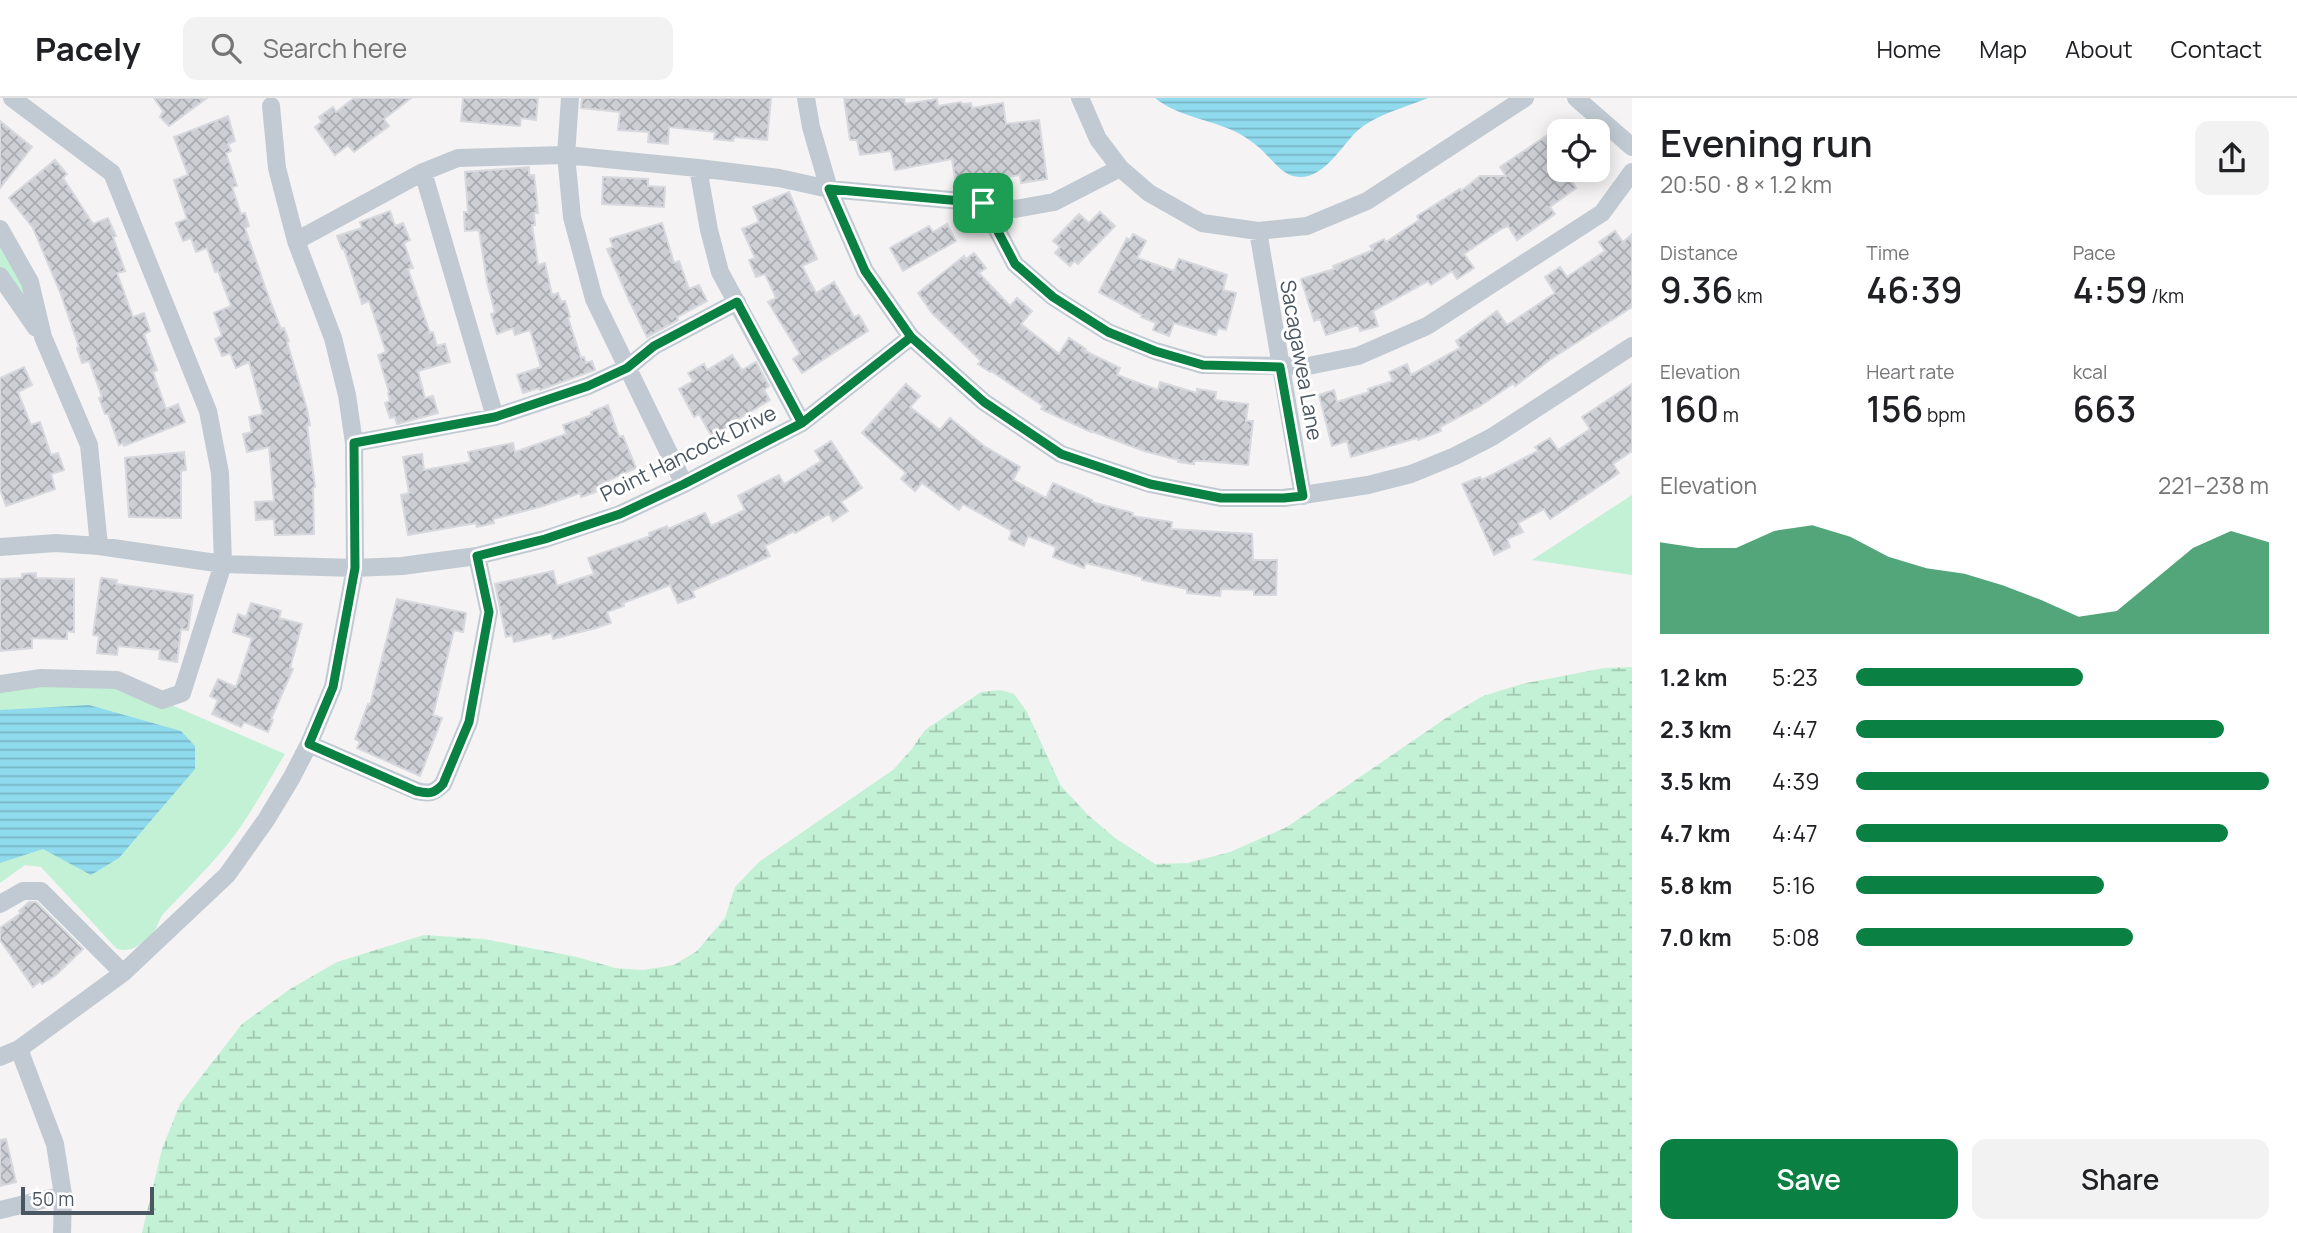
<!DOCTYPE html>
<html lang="en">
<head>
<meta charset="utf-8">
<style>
  :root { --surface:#fff; --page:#f2f2f2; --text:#202124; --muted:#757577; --line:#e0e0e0; --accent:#0b8043 }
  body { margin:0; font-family:Manrope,sans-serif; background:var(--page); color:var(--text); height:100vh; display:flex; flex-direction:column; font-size:26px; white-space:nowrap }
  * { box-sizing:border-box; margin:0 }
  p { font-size:23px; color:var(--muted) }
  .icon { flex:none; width:38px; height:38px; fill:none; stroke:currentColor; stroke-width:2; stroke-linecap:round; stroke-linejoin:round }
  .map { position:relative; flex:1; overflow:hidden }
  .details { display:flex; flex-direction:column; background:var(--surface); width:665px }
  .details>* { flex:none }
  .controls { position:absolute; left:1547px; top:21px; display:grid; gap:14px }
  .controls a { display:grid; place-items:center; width:63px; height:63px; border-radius:14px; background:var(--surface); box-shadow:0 4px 18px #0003; font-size:35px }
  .scale { position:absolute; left:21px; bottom:18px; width:133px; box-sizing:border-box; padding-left:7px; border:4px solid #4a5661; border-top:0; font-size:19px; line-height:24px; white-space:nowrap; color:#4a5661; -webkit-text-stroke:5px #fff; paint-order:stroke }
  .pin { position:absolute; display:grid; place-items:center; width:60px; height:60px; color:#fff; margin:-30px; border-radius:14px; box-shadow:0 4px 10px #0006 }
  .round { display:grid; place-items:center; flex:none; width:74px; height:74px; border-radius:14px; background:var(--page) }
  .overview { display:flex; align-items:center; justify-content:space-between; height:119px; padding:0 28px }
  h1 { font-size:38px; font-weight:600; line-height:52px }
  .figures { display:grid; grid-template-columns:repeat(3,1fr); gap:10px; height:119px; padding:7px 28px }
  .figures div { display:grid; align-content:center }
  .figures b { font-size:35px; font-weight:600 }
  .figures small { font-size:19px; font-weight:400 }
  .figures p { font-size:19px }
  .chart { height:196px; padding:14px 28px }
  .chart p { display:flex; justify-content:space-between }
  .chart svg { width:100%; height:126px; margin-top:7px; fill:var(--accent); opacity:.7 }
  .action { display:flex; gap:14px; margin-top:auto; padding:14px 28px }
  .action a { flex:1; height:80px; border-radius:14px; background:var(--accent); color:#fff; font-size:28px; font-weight:600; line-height:80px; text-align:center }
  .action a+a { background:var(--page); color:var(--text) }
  ul { padding:0 28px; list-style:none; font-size:23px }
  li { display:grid; grid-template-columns:112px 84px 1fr; align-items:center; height:52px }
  li i { height:18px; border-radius:9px; background:var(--accent) }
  header { display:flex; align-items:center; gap:42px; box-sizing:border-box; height:98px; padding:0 35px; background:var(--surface); border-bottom:2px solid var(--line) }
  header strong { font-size:33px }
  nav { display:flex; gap:38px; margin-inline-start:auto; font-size:24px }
  .search { width:490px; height:63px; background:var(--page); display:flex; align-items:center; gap:18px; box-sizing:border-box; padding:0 24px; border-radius:14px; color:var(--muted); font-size:26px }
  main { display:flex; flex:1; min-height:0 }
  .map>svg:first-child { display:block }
  .wetland { fill:url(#wetland-marsh) }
  .park { fill:#c3f1d5 }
  .water { fill:url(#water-rules) }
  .building { fill:url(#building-cross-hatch); stroke:#d7d9de; stroke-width:2 }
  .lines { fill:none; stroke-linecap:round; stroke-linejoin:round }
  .minor { stroke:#c1cad2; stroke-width:18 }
  .route-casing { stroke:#fff; stroke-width:14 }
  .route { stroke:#0b8043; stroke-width:9 }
  .labels { text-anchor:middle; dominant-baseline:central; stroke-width:6; stroke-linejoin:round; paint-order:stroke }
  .street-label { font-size:21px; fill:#4a5661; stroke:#fff }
</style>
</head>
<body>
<header>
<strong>Pacely</strong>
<div class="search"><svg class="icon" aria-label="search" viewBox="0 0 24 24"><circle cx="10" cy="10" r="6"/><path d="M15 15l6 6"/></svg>Search here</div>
<nav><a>Home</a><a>Map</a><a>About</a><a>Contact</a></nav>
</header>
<main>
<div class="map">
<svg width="1632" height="1135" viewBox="0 0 1632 1135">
  <defs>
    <pattern id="wetland-marsh" width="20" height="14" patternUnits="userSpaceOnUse" patternTransform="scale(1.75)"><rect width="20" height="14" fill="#c3f1d5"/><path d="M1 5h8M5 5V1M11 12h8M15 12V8" fill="none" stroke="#a0c6b0"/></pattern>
    <pattern id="water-rules" width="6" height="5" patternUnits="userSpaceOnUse" patternTransform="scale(1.75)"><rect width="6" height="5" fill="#90daee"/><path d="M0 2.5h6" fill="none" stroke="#78b4c4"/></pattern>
    <pattern id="building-cross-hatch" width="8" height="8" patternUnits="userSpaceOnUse" patternTransform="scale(1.75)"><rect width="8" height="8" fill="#cdcfd5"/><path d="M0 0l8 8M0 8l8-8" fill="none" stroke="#a8abb0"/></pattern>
  </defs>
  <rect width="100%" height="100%" fill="#f5f3f3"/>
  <path class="wetland" d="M1632,569V1135H142L162,1051L180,1006L242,926L290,891L337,864L424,837L484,841L577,859L615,870L643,872L674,867L697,853L725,820L735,789L760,763L893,672L911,652L925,632L981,594L1001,592L1014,596L1027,614L1061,688L1088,717L1115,740L1155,766L1188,765L1230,754L1287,729L1449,618L1483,598L1522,586L1604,570Z"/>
  <path class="park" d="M0,142L12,162L28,202L0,173Z
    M1632,397V477L1532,462Z
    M100,584L146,596L285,656C266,687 249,720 227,747C207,771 185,793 164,815C159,821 158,828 154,834C145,845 131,855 117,851L41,769L25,767L0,785V589Z"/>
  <path class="water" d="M1155,0H1428C1404,10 1376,16 1356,34C1341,49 1320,86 1293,78C1279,74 1268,56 1256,47C1250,42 1241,36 1234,33C1208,21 1177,18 1155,0Z
    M89,607L181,633L195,648V671L119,760L91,777L43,751L0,765V612Z"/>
  <path class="building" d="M154,0H207L169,28L160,19L163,13Z
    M354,0H411L384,21L389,28L354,54L348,47L335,57L315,29L322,24L319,19L333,9L336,14Z
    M463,0H538L536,22L521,20L520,28L461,23Z
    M582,0H771L767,42L734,39L733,43L714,41L715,34L669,29L668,46L648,44L649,34L618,32L620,14L581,10Z
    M844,0H904L905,6L937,1L938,8L961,4L962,6L971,5L972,10L1003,5L1006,26L1039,22L1047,81L1021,85L1020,77L987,82V78L955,82L952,61L895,72L891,53L860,57L857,42H850Z
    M228,18L235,43L228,46L231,53L226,55L237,88L232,89L241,116L245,115L249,128L245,130L265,189L281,231L284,230L289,243L287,244L307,311L310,327L307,328L315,389L313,390L314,436L275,437L274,421L256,422L255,404L274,403L269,349L247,354L243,336L252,334L249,319L263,316L249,264L236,270L230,255L222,258L215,241L222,238L214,215L231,208L218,173L215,174L207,150L196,154L191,140L183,143L176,125L187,121L174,82L188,77L174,39Z
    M0,23L32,49L0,90Z
    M1549,36L1559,52V72H1565L1576,90L1550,109L1555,116L1517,142L1508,128L1501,131L1464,156L1474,170L1457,181L1452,173L1431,187L1428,183L1373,213L1378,228L1360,233L1358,227L1326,237L1320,221L1314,223L1301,181L1334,171L1333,168L1373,152L1370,148L1384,141L1386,144L1419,122L1417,118L1460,91L1461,93L1480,78H1506L1500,69Z
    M55,62L67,76L63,80L93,126L108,120L116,138L113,139L125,173L117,175L133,219L144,215L150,233L144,236L157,272L153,274L166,311L178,306L185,324L124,348L123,345L119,347L108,316H105L99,300L102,299L89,263L82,265L77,250L79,249L60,194L33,130L9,100Z
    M529,69V77H534L537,103L538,115H534L535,127H532L538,167L545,165L552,197L558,195L561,204L565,203L570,219L568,220L581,260L584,259L586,265L592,263L595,272L540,292L539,290L523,295L517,277L541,269L530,232L515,237L513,230L497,236L491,216L495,215L487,184L479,132L465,133L464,114H468L465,74Z
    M603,79L648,81V88L665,89L664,109L602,106Z
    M789,94L817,161L802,168L816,195L834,184L854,219L859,217L868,233L802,275L793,261L800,256L768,204L776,200L765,176L756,179L749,162L755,160L742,131L759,124L753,109Z
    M390,113L395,128L403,125L410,142L404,145L413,170L408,171L430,235L433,234L437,248L445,246L450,264L418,273L425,300L433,298L438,315L397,326L395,319L390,320L385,305L390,303L388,295L389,294L378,257L386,254L369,203L362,206L344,151H342L337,138L362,130L360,124Z
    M1100,114L1115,128L1078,166L1074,163L1070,168L1055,155L1060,149L1053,143L1079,116L1089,125Z
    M662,125L674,165L679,163L689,191L699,187L707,203L677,219L678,222L647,239L629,202L607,151L613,149L610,141Z
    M947,126L956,143L903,173L890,150L929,128L933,134Z
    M1615,133L1623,144L1632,136V209L1551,261L1515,288L1514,285L1480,308L1440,329L1441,333L1418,342L1417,340L1351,359L1347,343L1332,348L1319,297L1334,292L1337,304L1369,294L1368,291L1393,283L1389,274L1407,266L1411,277L1460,250L1456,243L1497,213L1507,227L1555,195L1545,179L1560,169L1567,179L1605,153L1599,144Z
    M1133,136L1146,143L1137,160L1174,173L1179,161L1227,177L1223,192L1236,195L1226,232L1218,230L1216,237L1174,225L1169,238L1153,232L1156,225L1141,219L1142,217L1099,194L1127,140L1130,142Z
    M974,155L986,170L979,175L1010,208L1017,200L1032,213L1021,226L1059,256L1069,240L1086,251L1085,253L1120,270L1117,277L1158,292L1160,284L1197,295V291L1216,294L1215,302L1248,306L1246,323H1253L1248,367L1204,363H1194V366L1178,364L1179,362L1144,353L1091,333V334L1041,311L1043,308L991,273L990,274L978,266L981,263L932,215L918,195L964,158L966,161Z
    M732,257L742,272L756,264L769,288L764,292L770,302L735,323L736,326L712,339L699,316L694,319L679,291L693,283L688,275L704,266L707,272Z
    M24,269L32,287L18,294L31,327L40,324L51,357L58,355L64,372L51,376L55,391L6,408L0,391V280Z
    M906,286L920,298L910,309L940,332L950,320L984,348L1020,369L1013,382L1046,400L1053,385L1092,402V404L1133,415L1132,418L1172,424L1171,431L1252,436L1253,462H1277L1276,497H1254V492L1221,491L1220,498L1187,495V491L1142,482V479L1086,465L1084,470L1053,459L1056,449L1028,438L1024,448L1009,441L1012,433L963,406L959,412L922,385L915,393L901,381L906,375L862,335Z
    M1632,286V353L1613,366L1619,375L1550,421L1544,411L1518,425L1523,434L1507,441L1510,449L1494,457L1462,386L1480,379L1482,382L1538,353L1535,349L1550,340L1558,352L1590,331L1582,319Z
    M608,307L619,339L623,338L636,370L603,385L604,388L595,391L596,394L581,399L580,395L540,409L493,421L494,425L477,429L476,425L408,437L401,397L409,395L403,359L422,356L424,372L471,364L468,354L513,345L515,354L566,336L563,327L592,317L591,314Z
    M831,343L862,390L841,404L848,413L833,423L829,416L795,435L794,433L765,448L770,458L692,493L695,499L678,505L670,487L623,505L624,508L607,514L611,525L596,530L553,541L552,535L514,544L512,537L506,539L495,486L553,473L557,488L594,476L588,460L650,438L649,435L667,428L668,431L705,415L711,428L745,412L738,398L779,377L784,386L821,363L815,353Z
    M184,354L186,372L181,373V420L129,419L125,360Z
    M36,475V480L74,481V534L67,533V541L32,540V550L0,553V481L22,480V476Z
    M101,480L117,482L116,486L193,497L188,532L181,531L177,564L159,561L160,552L118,548L117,557L97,555L99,538L93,537Z
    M397,501L466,515L463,534L454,532L433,617L442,620L420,678L357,650L360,644L355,641L368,606L370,607Z
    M251,505L281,513L279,520L302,526L290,570L293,571L271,621L273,622L268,634L244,624L241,629L212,616L218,602L210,598L218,581L236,589L252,540L233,534L238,516L246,519Z
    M29,804H36L83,851L56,877L42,886L40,883L33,889L0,842V830L21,815L19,813Z
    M6,1041L16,1084L0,1088V1042Z"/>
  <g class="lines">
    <path class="minor" d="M570,0L566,57L572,119L594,201L684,386
      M806,0L811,29L829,91L865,173L911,239L984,304L1061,356L1150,386L1221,400H1284L1368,387L1411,376L1455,358L1492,339L1632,248
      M1080,0L1098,41L1120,70L1149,95L1202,125L1258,133L1307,128L1367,103L1525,0
      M1576,0L1632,49
      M698,70L709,132L720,174L802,325
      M423,74L495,319
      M983,105L1015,166L1053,199L1108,234L1155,253L1203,267L1308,268L1358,258L1427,228L1602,115L1632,74
      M0,131L30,184L43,239L89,347L99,448
      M1258,133L1303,398
      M296,143L423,74L458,60L566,57L698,70L779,80L829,91L983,105L1015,111L1054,104L1120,70
      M0,178L36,230
      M354,345L495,319L588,288L627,270L654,248L737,204
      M0,449L56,445L99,448L223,466L355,470L402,468L477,458L545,441L620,416L684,386L802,325L911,239
      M0,586L41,580L117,582L162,602L182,595L223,466L220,375L208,313L112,75L12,0
      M309,646L417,693C429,696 434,695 443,686L469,624L489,514L477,458
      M0,806L23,793H41L123,875
      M19,951L55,1046L63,1097L62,1135
      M0,959L19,951L123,875L227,777L266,722L292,679L309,646L333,589L355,470L354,345L347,297L333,240L296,143L277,70L271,8
      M0,1112L63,1097"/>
  </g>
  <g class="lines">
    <defs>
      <path id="route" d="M983,105L829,91L865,173L911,239L802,325L684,386L620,416L545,441L477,458L489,514L469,624L443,686C434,696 429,696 416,693L309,646L333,589L355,470L354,345L495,319L588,288L627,270L654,248L737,204L802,325L901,247L911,239L984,304L1061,356L1150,386L1221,400H1284L1303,398L1280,269L1203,267L1155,253L1108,234L1053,199L1015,166L983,105"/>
    </defs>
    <use href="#route" class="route-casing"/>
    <use href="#route" class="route"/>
  </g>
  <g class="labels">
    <g class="street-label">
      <text transform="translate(1302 262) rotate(80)">Sacagawea Lane</text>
      <text transform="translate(688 355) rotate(-26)">Point Hancock Drive</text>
    </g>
  </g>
</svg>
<div class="controls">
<a><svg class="icon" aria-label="locate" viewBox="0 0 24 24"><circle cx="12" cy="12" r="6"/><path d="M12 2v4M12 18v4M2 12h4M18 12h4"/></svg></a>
</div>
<div class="scale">50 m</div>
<div class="pin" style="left:983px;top:105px;background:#1e9e55"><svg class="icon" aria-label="arrive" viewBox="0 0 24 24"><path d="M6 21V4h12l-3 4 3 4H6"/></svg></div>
</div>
<section class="details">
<div class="overview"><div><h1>Evening run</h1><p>20:50 · 8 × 1.2 km</p></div><a class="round"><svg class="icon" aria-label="share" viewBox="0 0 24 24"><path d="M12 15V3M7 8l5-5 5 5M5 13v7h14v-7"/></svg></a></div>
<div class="figures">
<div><p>Distance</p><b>9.36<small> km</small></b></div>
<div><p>Time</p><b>46:39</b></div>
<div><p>Pace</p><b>4:59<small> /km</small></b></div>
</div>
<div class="figures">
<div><p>Elevation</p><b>160<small> m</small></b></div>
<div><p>Heart rate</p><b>156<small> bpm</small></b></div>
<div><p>kcal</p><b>663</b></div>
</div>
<div class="chart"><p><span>Elevation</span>221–238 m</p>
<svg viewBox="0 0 160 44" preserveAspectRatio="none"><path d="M0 44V12L10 14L20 14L30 8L40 6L50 10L60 17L70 21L80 23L90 27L100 32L110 38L120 36L130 25L140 14L150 8L160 12V44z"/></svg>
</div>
<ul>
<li><b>1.2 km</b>5:23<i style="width:55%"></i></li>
<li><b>2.3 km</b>4:47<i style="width:89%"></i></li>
<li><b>3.5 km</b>4:39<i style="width:100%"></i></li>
<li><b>4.7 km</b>4:47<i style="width:90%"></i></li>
<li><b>5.8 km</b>5:16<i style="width:60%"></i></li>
<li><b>7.0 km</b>5:08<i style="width:67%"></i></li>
</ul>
<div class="action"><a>Save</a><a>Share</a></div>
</section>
</main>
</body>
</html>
